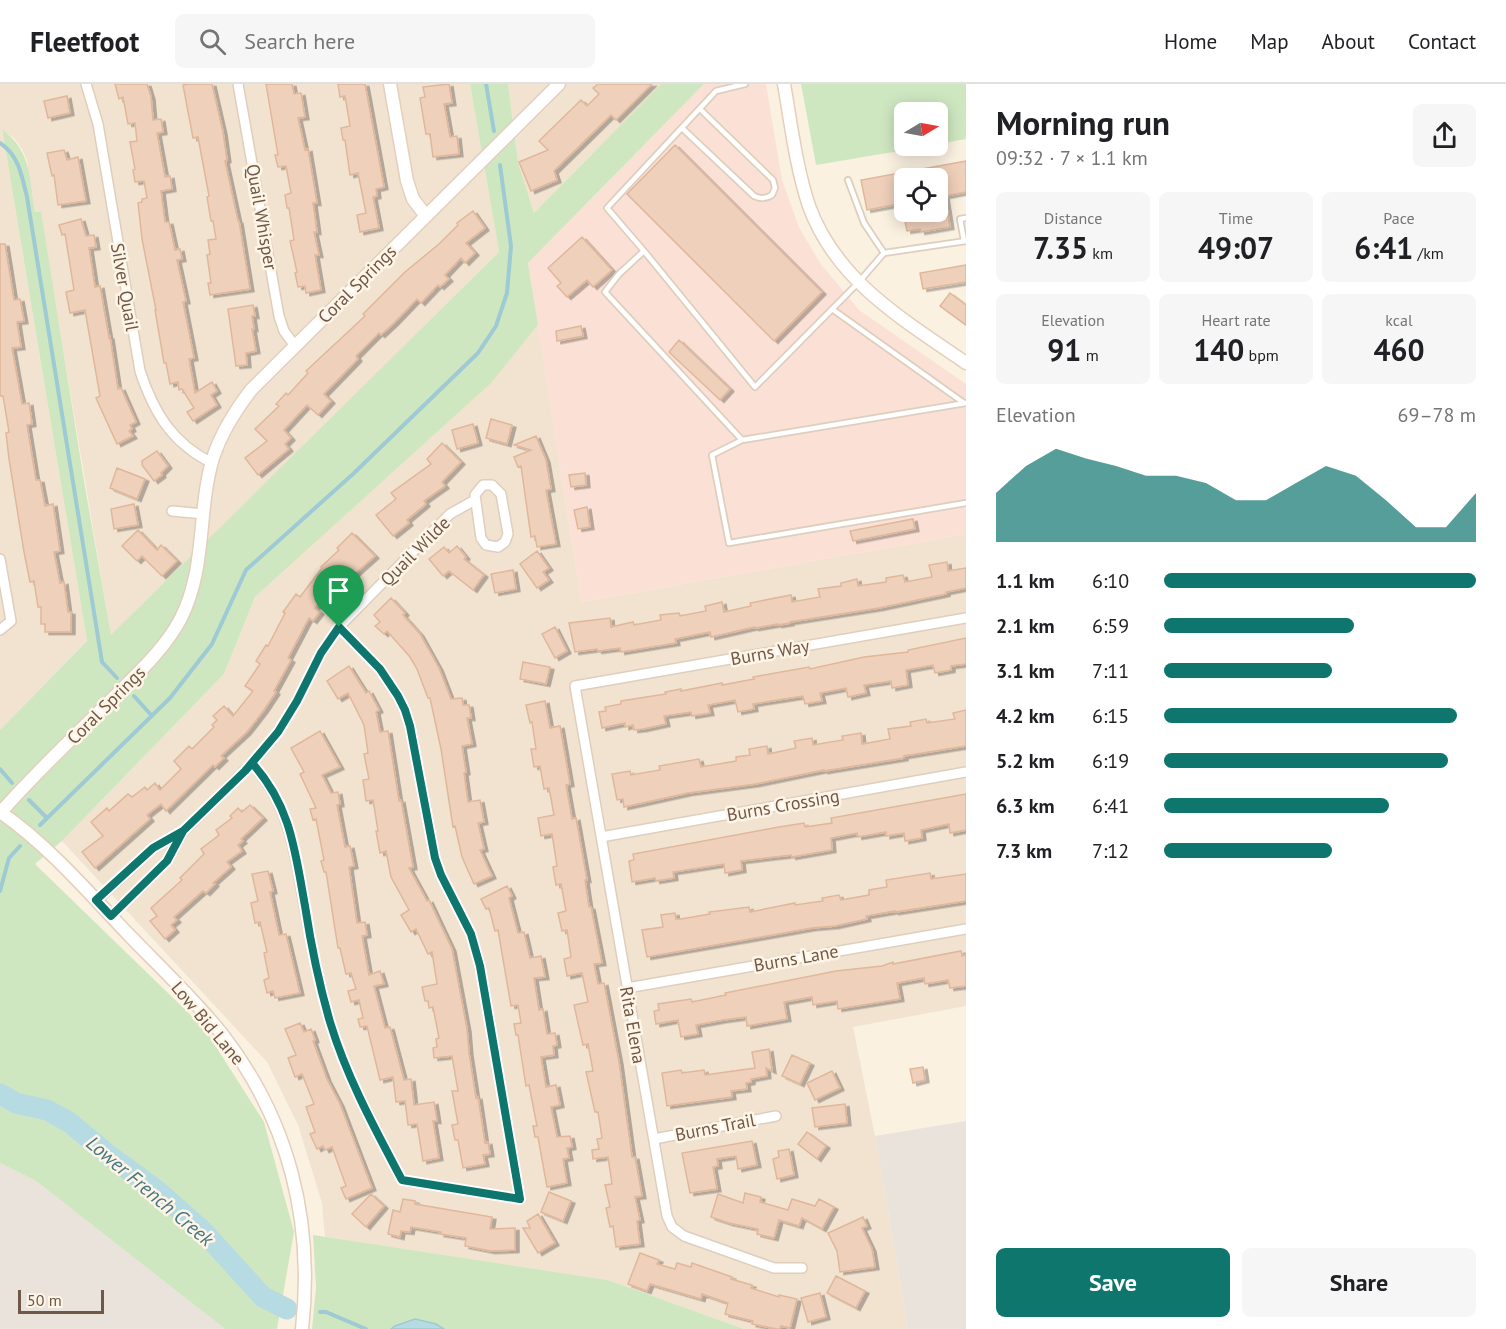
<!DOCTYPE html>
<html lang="en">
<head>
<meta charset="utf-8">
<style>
  :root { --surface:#fff; --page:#f6f6f6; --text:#202124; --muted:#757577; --line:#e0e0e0; --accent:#0f766e }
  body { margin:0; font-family:"PT Sans",sans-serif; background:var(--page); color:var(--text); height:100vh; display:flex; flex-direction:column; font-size:22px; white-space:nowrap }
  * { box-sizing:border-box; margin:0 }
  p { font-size:20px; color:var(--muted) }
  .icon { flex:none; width:33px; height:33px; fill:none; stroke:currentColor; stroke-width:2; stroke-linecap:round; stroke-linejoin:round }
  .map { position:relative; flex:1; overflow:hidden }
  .side { display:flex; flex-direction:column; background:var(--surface); width:540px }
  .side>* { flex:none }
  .needle { width:39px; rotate:80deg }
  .tools { position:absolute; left:894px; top:18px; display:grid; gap:12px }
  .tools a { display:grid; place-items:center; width:54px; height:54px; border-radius:9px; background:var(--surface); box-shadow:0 3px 15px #0003; font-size:30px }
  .scale { position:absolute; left:18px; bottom:15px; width:86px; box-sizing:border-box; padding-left:6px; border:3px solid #705849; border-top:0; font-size:16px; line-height:21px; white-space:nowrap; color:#705849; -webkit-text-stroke:4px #fef5e7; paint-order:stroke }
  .pin { position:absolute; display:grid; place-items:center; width:51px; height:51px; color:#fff; margin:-62px -26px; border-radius:50% 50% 50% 0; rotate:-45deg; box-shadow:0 0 6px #0007 }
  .pin .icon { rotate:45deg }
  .round { display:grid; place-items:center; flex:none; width:63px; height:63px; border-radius:9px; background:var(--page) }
  .headline { display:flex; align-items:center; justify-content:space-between; height:102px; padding:0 30px }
  h1 { font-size:33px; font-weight:600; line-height:45px }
  .stats { display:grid; grid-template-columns:repeat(3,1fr); gap:9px; height:102px; padding:6px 30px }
  .stats div { display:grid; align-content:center; border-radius:9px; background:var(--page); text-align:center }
  .stats b { font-size:30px; font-weight:600 }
  .stats small { font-size:16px; font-weight:400 }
  .stats p { font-size:16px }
  .chart { height:168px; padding:12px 30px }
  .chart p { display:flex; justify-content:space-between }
  .chart svg { width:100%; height:108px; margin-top:6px; fill:var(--accent); opacity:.7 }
  .button { display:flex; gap:12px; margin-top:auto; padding:12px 30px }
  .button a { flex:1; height:69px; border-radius:9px; background:var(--accent); color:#fff; font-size:24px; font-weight:600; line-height:69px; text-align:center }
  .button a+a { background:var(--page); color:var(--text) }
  ul { padding:0 30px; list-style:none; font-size:20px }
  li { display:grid; grid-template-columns:96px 72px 1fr; align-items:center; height:45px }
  li i { height:15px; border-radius:8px; background:var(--accent) }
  header { display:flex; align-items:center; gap:36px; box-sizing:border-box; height:84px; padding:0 30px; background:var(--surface); border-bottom:2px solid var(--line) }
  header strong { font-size:28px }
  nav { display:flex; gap:33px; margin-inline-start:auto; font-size:21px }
  .search { width:420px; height:54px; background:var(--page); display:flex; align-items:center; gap:15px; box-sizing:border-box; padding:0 21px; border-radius:9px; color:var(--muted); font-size:22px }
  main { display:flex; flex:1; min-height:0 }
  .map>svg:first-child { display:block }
  .residential { fill:#f2e3d0 }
  .commercial { fill:#fbe1d5 }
  .industrial { fill:#eae3dc }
  .green { fill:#cfe7c1 }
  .water { fill:#b7dbe3; stroke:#9ecad4; stroke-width:1.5 }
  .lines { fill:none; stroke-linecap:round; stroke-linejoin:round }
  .stream { stroke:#9ecad4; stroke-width:4 }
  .river { stroke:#b7dbe3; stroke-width:21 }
  .building { fill:#efd0ba; stroke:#e0b79b; stroke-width:1.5; filter:url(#shadow) }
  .lane-casing { stroke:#decebe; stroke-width:8 }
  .street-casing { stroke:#decebe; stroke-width:12 }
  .secondary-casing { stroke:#e3cfbc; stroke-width:15 }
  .lane { stroke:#fff; stroke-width:4.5 }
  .street { stroke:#fff; stroke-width:9 }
  .secondary { stroke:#fff; stroke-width:12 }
  .route-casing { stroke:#fff; stroke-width:12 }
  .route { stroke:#0f766e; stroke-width:8 }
  .labels { text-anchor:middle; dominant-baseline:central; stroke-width:5; stroke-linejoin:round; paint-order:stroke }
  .street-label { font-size:18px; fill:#705849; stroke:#fef5e7 }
  .water-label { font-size:20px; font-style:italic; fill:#457783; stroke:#fef5e7 }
</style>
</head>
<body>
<header>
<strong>Fleetfoot</strong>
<div class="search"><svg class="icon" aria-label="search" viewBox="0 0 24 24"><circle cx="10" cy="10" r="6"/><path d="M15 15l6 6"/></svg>Search here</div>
<nav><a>Home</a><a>Map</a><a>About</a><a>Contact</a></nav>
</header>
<main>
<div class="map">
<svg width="966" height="1245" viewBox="0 0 966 1245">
  <defs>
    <filter id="shadow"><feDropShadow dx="4" dy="2.5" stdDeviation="0" flood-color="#0004"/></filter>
  </defs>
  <rect width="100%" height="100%" fill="#fbf1e1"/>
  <path class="residential" d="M0,0H470L499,168L111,552L40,127L35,128L27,76L22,65L14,54L2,46L87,557L0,646Z
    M508,0H661L534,129L518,78Z
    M538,241L581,518L966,450V922L853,943L875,1052L908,1245H744L608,1196L325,1153L322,1119L298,1041L267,978L62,757L224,590L255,513L490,299Z"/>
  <path class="commercial" d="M704,0H766L782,96L799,143L820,179L859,226L966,300V450L581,518L528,179Z"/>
  <path class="industrial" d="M966,1037V1245H908L875,1052Z
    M0,1079L36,1097L225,1245H0Z"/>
  <path class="green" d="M470,0H508L518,78L534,129L661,0H704L528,179L538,241L491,299L255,513L224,590L62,757L35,780L204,944L264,1038L294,1148L277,1245H225L36,1097L0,1079V646L87,557L2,45C32,68 29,93 35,128L41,127L84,397L111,551L499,168Z
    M801,0H966V55L938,60V28H904V62H929L816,81Z
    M313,1151L608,1196L744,1245H312L316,1204Z"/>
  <path class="water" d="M415,1235L436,1240L444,1245H391L395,1242Z"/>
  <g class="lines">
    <path class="stream" d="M486,0L494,47
      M0,59C19,71 22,93 27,113L102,578L117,594
      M134,612L152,632
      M0,685L12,699
      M29,716L47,734
      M40,741L170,614L212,560L246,486L353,390L478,269L496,242L507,209L511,162L500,81
      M0,807L9,774L20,762
      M320,1228H326L366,1245"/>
    <path class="river" d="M0,1010L16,1019L47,1026L69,1038L110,1072L159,1108L202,1146L263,1213L287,1225"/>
  </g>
  <path class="building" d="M115,0H147L151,13L153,36L161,35L163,48L157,49L165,93L170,92L172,105L161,107L165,138H169L175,166L180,165L182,175L177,176L186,217L183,218L194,274L189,275L195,309L212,298L217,307L211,311L217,321L193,337L187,328L194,324L182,305L179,306L178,298L170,300L166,279H164L155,226H156L142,155L138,119L142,118V115L147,114L144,97L135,98L133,86L135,85L130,58L137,57L135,39L128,40L123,13L119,15Z
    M189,0H212L223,48L227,76L225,77L238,137H239L250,205L210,211L208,199H211L207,171L210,170L208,156L216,155L213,137H211L207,113L209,112L198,53L193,54L183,1Z
    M266,0H292L294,10L301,9L305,33L298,34L305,66L308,65L317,119H313L317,148H314L319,171H315L321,206L306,209L305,202L298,203L295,189L297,188L290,157L294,156L289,124H287L285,111L291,109L286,82L278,83L275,71H278Z
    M338,0H365L384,103L376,105L377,112L373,113L379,144L360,148L357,131L366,129L358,89L350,91L345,56H343L341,44L350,42L345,12L340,13Z
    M449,0L452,19L444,20L450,53L457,52L459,70L433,73L430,50H426L420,14L425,13L423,3Z
    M598,0H652L616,36L611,31L554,87L557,96L531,107L519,78L548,66L539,57L581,16L587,22L599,10L593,4Z
    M67,12L70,29L48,34L44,17Z
    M675,61L822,208L774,257L627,110Z
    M64,66L67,76L78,73L86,117L58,121L54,91L52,92L47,69Z
    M966,77V108L945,112L950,143L921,148L920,145L907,147L903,128H938V94H904V119L867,126L861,96Z
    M473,127L485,144L466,159L475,169L465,179L461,174L445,191L449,195L440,203L438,201L421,219L417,215L394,239L381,251L379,249L356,272L358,275L324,310L331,317L318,331L307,321L284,346L291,354L285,360L289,365L258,391L245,374L267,357L255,345L279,322L276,320L286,309L288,311L308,289L306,287L365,232L363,230L405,188L439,160L458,141L457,139Z
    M81,135L86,152L94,151L96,163L89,164L95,203L100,202L109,254L110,253L118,305L121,304L136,338L130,341L132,345L129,347L133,352L117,360L96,314L100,312L85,226L70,229L66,208L74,206L65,150L62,151L59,141Z
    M582,153L612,186L593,203L587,196L567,213L557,202L561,199L548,184Z
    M0,160H5L14,216L20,215L24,237L17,238L21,263L12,264L22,320L29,319L32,340L27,341L36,396H40L45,422L53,420L60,467L54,468L60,499L64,498L68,528H71V548H45V540H41V523H38L34,497L30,498L24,468L9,375L6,349L9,348L3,312H0Z
    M966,181V198L923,205L920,189Z
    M950,209L966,221V241L940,222Z
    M253,221L255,232H252L254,245H252L256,267L246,269L247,281L236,282L228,225Z
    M581,242L583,252L557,257L556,247Z
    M679,256L730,305L720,316L669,268Z
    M491,335L512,341L507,360L486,354Z
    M473,340L478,359L457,365L452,346Z
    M536,352L546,376L551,405L546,406L556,460L537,463L535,452L531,453L521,382L518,383L514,373L531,366L514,361Z
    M442,359L461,378L442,398L445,402L424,417L426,420L407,436L409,439L393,452L376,431L396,415L391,409L431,380L427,375Z
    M157,367L168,382L161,389L162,391L154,397L142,381V377Z
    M117,384L145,395L137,415L110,404Z
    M585,389L586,401L571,403L569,391Z
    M134,420L138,441L114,445L111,425Z
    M587,423L590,443L578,445L574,426Z
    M913,435L915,445L853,457L850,447Z
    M138,446L157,466L161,461L177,477L162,492L142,472L137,477L122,462Z
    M352,449L375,472L339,504L334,498L315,524L320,528L313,537L309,534L288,574L291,576L274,607L276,608L264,626L247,648L221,672L224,674L215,683L213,681L166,727L161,720L147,731L150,735L95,784L82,768L103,752L91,738L107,724L109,727L128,710L132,713L145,703L147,706L155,699L160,706L181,685L174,677L189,662L192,665L214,643L212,641L217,636L213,632L224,622L233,632L253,607L245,602L260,580L256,577L266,561L268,562L285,529L283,528L296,510L300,513L322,484L321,483L339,466L337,464Z
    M457,462L466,473L464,475L484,491L473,506L449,487L443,492L429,475L444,463L449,469Z
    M537,467L549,484L543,488L549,496L537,504L520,480Z
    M947,478L948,487L966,484V504L946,508V510L879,524L790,538V539L778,541V540L755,544V543L711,553L710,548L675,555L676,559L621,568L620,564L598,567L597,565L575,568L569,539L610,534L611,543L633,538L634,541L661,536L660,531L679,529L680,532L706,527L705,522L722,518L724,528L751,522L750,519L791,511L792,518L820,513L818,505L841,502V499L857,495L858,502L886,498V494L903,491L905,498L932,493L929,481Z
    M513,486L516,505L495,509L491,490Z
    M391,514L405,529L403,531L420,550L439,584L451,615L462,614L463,621H469L471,634H467L472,660L462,662L466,688L464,689L468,718L480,716L484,738L478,739L484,765L480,766L492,792L474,800L462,773L455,742L453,743L441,665L430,614H428L417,585L410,573L387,547L384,550L375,542L380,538L374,531Z
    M555,543L567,567L555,574L542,550Z
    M966,554V580L951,582V586L935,589L933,581L906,586L908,601L892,604L891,597L864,601L866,609L848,613L846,604L820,609L822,617L805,620L803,612L753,620L754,625L738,628L735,616L708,621L710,629L692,632L691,628L664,632L666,640L643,645L634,646L633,641L625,643V639L602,644L599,628L606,627L605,623L621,620V617L666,610L665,608L681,605V607L722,599V601L754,595L753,593L809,583L810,585L864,573L908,568V566Z
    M523,578L550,583L546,600L520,595Z
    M349,582L366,609L369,607L379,626L376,628L380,648L388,647L399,717L401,716L413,783L409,784L427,817L429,816L452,865L467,945L469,969L476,1014L478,1013L485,1059L488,1058L490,1070L483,1071L485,1080L463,1084L458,1056H455L452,1041L458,1040L452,1007H458L452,972L434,974L433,964L437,963L436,955L439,954L433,923L429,924L428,917H425L422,903L437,900L432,868L428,870L416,845L411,848L401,831L409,826L391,793L386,767L380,769L376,747H378L373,716L366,717L363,696L369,695L364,670L368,669L364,641L348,609L338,615L327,597Z
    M545,617L550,644L560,642L570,700L566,701L572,735L576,734L587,796H585L589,823H591L602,879L594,880L598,900L604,899L619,978L632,1073H635L642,1112L635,1113L640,1136L637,1137L640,1160L616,1163L613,1142L610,1143L606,1124L610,1123L605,1101L612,1100L608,1073L593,1075L592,1066L599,1065L597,1055L602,1054L598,1028H595L586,988L593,987L588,960L583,961L574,921L588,918L582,889L567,892L564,875L571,873L567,846L562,847L558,829L566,827L561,800L556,801L553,783L557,782L552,750L541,752L538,734L554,731L549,704L544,705L540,682L534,683L531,665H536L532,638L530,639L526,621Z
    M966,626V662L904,672V674L824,687V686L756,700L688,709L624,723L623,715L617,716L612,690L630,687L631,691L660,686L659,682L699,675L701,683L736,677V673L750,671L749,665L767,662L768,670L796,664L794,657L812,654L813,661L843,656L842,652L861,649L862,660L890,655L888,645L911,642L910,638L926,635L927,639L955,635L953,629Z
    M320,647L340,683L322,691L331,709L338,708L340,720L337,721L345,763L350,762L354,782L349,783L357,839L365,838L367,851L362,852L369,891L380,887L384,900L374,902L385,944L390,943L404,996L411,995L414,1021L434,1018L437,1037H433L439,1074L423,1077L417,1040L408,1041L405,1017L396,1018L393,993L380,996L367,942L360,943L358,935L363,934L359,916L351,918L348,907L356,905L351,889L346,890L340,864H338L326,788H324L321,777L324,776L316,735L313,736L310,725L316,724L300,690L304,688L291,664Z
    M966,710V746L950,749L949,740L921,746L922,754L905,757L904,749L886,752V748L858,753L857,749L831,754L832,766L792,773L791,771L741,777L742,786L725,789L724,780L673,788L674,794L656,797L655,794L632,798L629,777L634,776L633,770L779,743L804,739L805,743L832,739L831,734Z
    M250,721L263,734L241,755L243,757L238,761L242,767L227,778L231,783L213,799L215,800L206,809L203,807L174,833L177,836L171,841L175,846L165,855L150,837L157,832L151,824L182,796L180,794L204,770L201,765L219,751L216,746L232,734L230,732L238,724L242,728Z
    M268,787L273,807L270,808L279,851L286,850L300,909L275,914L273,907L267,909L264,896L269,894L264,869L267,868L260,838L255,839L251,819L258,817L252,790Z
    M930,789L931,795L966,790V817L895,828V827L866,832L867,835L835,842L812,844L647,873L642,846L663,843L661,831L675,829L676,835H681L710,830L709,828L749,823L750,828L795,819V821L823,817L822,814L839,811L841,816L869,811V806L887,803L886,796Z
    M507,802L512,812L509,814L518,849L524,848L530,874L541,872L545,893L534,894L539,926L543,925L547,950L555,949L557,961L553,962L554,971L541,973L546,1003L556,1001L560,1021L551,1023L557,1053L570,1052L572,1063L567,1064L569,1074L563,1075L567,1099L547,1103L538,1053H535L533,1042H537L529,1001L526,1002L518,951H516L514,940L521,939L518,921L511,922L498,846L495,847L489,824L486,825L481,815Z
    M961,867L962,872L966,871V902L950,904L948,896L925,900L924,894L897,899L900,915L838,925L837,917L813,921L812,913L784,918L787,935L747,942L746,933L723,936L696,941L698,950L681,953L678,936L656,940L654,927L659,926L658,920L691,915L692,918L726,911L725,909L836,887L882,882L893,878V880Z
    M300,939L304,948L311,945L315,956L313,957L327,995L340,1020L372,1104L346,1115L341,1104L346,1102L332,1063L325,1066L323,1062L317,1065L310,1050L315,1048L306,1023L314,1020L302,990L295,993L288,974L296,971L285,945Z
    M769,965L772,987L766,984L767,992L751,995V998L746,999L747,1005L731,1007L732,1013L667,1022L662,989L681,986L682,989L704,986L705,991L755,984L752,968Z
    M792,971L810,979L800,1000L782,992Z
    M923,983L925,996L913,999L910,985Z
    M832,987L840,1004L815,1016L807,999Z
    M845,1020L847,1039L815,1043L812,1024Z
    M807,1048L826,1062L817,1075L798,1060Z
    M752,1057L757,1081L738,1085L736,1072L717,1075L718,1082L713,1083L717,1105L690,1109L682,1069Z
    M789,1065L794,1091L777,1095L773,1075L779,1073L778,1067Z
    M549,1108L571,1117L563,1137L541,1128Z
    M745,1109L761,1113L760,1118L788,1126L792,1115L815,1122L819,1115L834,1123L822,1145L802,1134L799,1142L779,1136L774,1154L757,1150L758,1145L729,1139L711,1133L718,1110L743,1119Z
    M371,1110L384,1122L366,1143L352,1130Z
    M403,1115L415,1117V1120L492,1133L490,1145L515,1144V1166L491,1167L465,1162L466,1154L440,1150L441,1148L411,1143L410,1148L401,1147L400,1153L388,1150L393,1126L400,1128Z
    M538,1130L555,1159L538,1169L523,1144H530L527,1137Z
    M863,1133L867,1142L862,1144L872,1165L875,1183L840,1188L837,1167L828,1149Z
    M640,1169L659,1176L657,1180L675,1185L677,1179L691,1183L692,1179L732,1193L731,1195L752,1201L751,1204L779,1213V1211L797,1215L790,1244L781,1242L780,1245H777L752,1240L753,1237L725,1230L728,1219L702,1210L701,1215L650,1200L647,1207L628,1200Z
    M836,1192L865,1207L856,1224L827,1209Z
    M820,1209L826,1233L808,1238L801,1214Z"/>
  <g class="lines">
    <defs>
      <path id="lane" d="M745,0L716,7L607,124L644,167L755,303L858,199L884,169L864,139L848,96
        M682,44L754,112C761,115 765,115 772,111L775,104L773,96L700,25
        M964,157L960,135L966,134
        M644,167L619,190L605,208L742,356L966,319
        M884,169L966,157
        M832,225L964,319
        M742,356L712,371L729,459L966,419"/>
      <path id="street" d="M86,0L98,40L140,287C154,329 172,359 212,379
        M238,0L279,232L284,247L295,262
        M483,401H492L501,410L508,450L505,458L498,463L486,461L481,454L475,411Z
        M172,427L204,430
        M0,475L11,537L0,546
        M252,679C291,723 295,771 305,826C312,864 319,901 330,938C347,994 375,1044 402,1096L520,1115L480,882L471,850L441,791L435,774L410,642L405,626L398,612L380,585L339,543
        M601,753L966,688
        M96,817L153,764L183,748L254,677L278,648L297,617L321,569L339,543L450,430L475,416
        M111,832L167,777L183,748
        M627,904L966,845
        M654,1055L776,1032
        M802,1184H774L684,1152L672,1143L667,1132L575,602L966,534"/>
      <path id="secondary" d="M390,0L407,97L413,115L426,132
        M784,0C791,40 796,83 809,122C836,197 904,236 966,279
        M0,728C48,761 88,808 128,850C160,883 194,915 222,950C289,1036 314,1137 302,1245
        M1,728C36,688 75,652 113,614C137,590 165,565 181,534C207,482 197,427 213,374C221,349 235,327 251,306L559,0"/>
    </defs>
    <use href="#lane" class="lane-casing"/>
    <use href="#street" class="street-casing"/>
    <use href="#secondary" class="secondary-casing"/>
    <use href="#lane" class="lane"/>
    <use href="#street" class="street"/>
    <use href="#secondary" class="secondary"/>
  </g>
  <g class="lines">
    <defs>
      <path id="route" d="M339,543L321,569L297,617L278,648L245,687L183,747L167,777L111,832L96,816L153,764L183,747L245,687L252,679C291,722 295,767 305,822C311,861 319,900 330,938C347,994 375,1045 402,1096L520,1115L480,882L471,850L441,791L435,774L410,642L405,626L398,612L380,585L339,543"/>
    </defs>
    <use href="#route" class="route-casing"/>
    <use href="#route" class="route"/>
  </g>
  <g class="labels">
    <g class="street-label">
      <text transform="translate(262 133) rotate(80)">Quail Whisper</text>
      <text transform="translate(357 200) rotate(-45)">Coral Springs</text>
      <text transform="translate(125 203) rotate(80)">Silver Quail</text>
      <text transform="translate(415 467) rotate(-45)">Quail Wilde</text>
      <text transform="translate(770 568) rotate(-10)">Burns Way</text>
      <text transform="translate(106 621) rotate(-45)">Coral Springs</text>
      <text transform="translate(783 721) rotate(-10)">Burns Crossing</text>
      <text transform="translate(796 874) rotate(-10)">Burns Lane</text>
      <text transform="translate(208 939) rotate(50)">Low Bid Lane</text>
      <text transform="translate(633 941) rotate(80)">Rita Elena</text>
      <text transform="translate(715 1043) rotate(-11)">Burns Trail</text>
    </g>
    <g class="water-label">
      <text transform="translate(150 1107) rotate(40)">Lower French Creek</text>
    </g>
  </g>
</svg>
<div class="tools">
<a><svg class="needle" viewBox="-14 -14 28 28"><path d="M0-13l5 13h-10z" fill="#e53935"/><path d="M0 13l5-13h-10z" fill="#757577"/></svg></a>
<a><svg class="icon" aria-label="locate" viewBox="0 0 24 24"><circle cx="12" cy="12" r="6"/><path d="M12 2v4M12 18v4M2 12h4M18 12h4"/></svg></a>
</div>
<div class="scale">50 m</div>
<div class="pin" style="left:339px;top:543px;background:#1e9e55"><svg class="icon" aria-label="arrive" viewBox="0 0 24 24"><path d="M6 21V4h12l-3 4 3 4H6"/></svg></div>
</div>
<section class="side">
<div class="headline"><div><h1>Morning run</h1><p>09:32 · 7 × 1.1 km</p></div><a class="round"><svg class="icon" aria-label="share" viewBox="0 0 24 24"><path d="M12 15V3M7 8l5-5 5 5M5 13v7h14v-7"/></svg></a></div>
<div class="stats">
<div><p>Distance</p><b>7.35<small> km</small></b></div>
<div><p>Time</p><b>49:07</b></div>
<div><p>Pace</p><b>6:41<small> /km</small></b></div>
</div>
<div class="stats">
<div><p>Elevation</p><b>91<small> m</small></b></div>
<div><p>Heart rate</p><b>140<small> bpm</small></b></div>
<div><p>kcal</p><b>460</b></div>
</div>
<div class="chart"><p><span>Elevation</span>69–78 m</p>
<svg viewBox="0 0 160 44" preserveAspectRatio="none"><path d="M0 44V24L10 13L20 6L30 10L40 13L50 17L60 17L70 20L80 27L90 27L100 20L110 13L120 17L130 27L140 38L150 38L160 24V44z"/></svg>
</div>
<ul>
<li><b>1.1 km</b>6:10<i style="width:100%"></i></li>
<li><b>2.1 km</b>6:59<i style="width:61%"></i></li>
<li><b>3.1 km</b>7:11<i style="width:54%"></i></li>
<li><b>4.2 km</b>6:15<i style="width:94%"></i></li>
<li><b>5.2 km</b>6:19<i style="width:91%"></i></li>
<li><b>6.3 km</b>6:41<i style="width:72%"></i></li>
<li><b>7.3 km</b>7:12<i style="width:54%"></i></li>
</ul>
<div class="button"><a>Save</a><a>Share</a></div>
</section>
</main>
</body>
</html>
